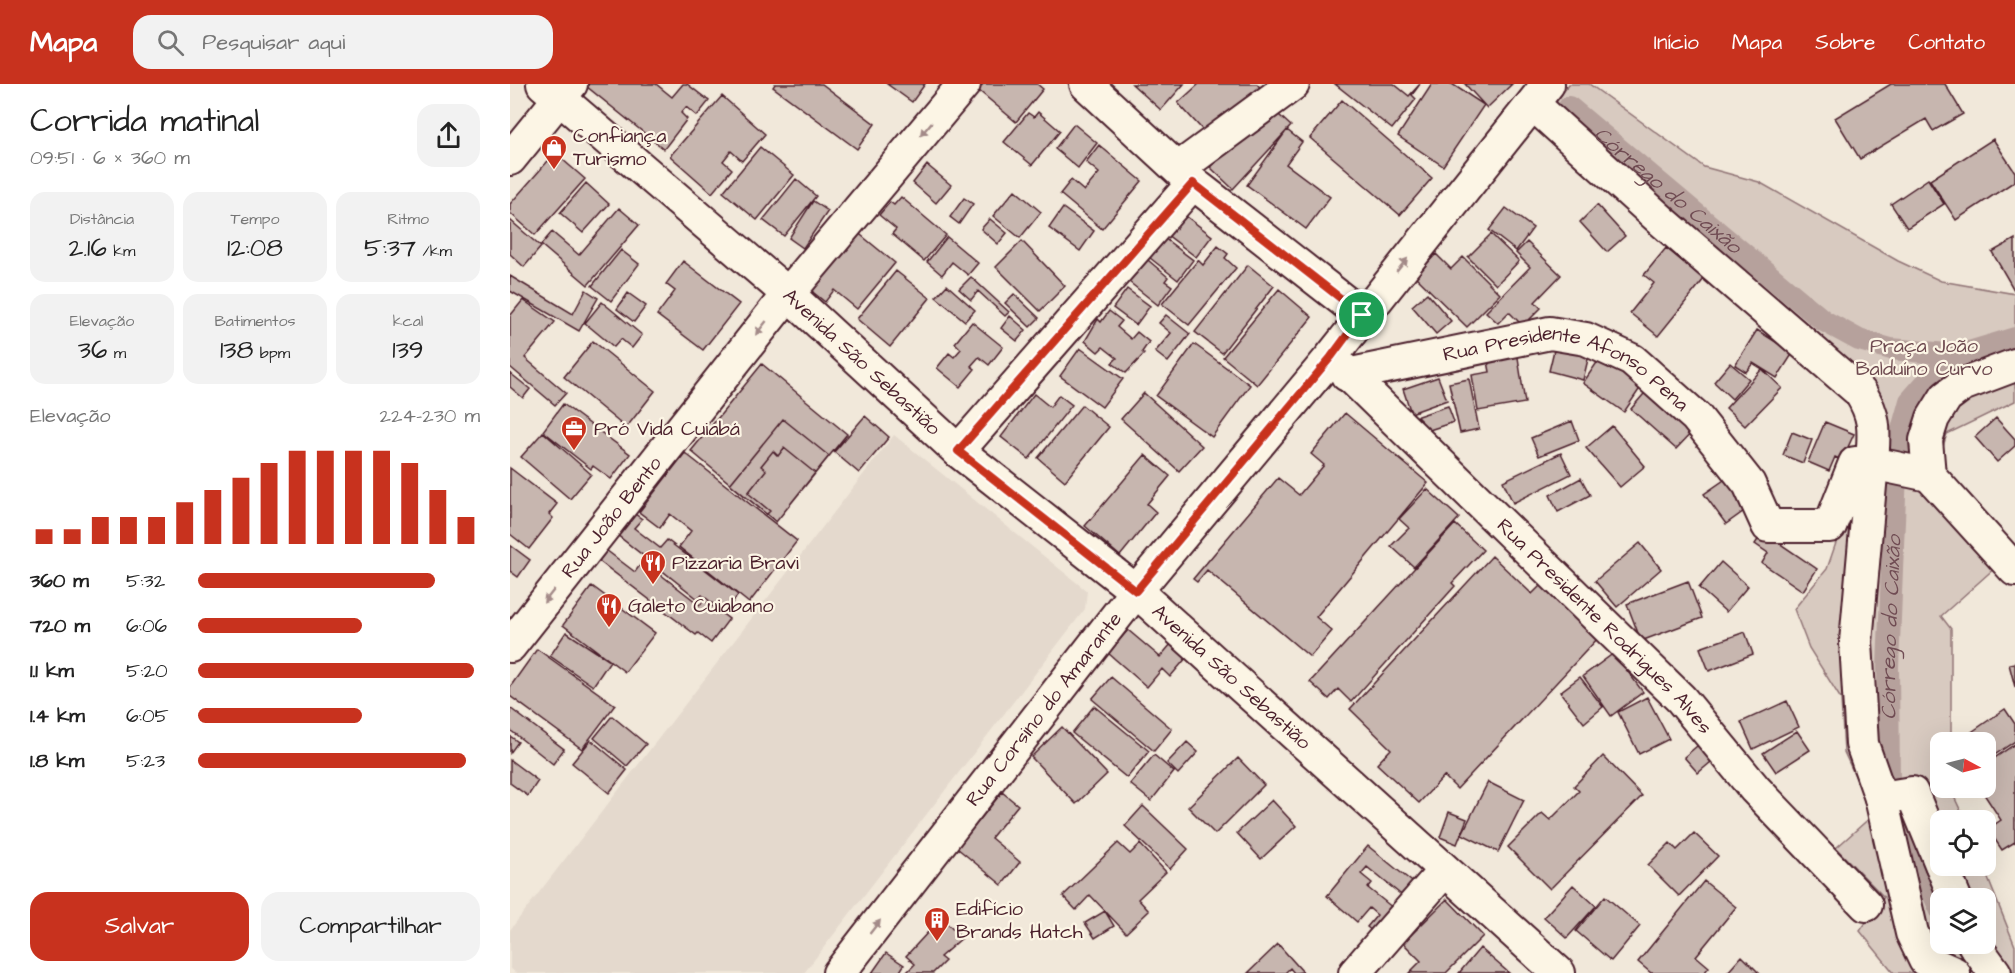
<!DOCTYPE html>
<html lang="pt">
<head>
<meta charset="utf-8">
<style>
  :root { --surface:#fff; --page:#f2f2f2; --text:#222; --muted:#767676; --accent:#c8321e }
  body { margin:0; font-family:"Architects Daughter",sans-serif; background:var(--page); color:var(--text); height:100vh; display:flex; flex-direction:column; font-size:22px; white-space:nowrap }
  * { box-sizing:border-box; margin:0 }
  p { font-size:20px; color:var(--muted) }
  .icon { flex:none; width:33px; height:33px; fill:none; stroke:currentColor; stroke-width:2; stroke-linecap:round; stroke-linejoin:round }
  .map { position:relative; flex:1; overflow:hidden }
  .drawer { display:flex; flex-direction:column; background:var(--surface); width:510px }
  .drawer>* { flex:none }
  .needle { width:39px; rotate:97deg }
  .controls { position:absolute; left:1420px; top:648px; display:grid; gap:12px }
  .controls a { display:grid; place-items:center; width:66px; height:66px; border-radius:12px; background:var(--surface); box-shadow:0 6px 24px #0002; font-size:30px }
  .pin { position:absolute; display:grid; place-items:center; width:51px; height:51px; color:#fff; margin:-26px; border:3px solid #fff; border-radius:50%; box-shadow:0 2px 6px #0007 }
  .round { display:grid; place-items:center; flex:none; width:63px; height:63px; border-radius:18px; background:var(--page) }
  .headline { display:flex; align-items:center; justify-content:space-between; height:102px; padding:0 30px }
  h1 { font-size:33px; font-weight:600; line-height:45px }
  .figures { display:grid; grid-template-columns:repeat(3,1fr); gap:9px; height:102px; padding:6px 30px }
  .figures div { display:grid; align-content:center; border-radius:15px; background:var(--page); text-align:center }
  .figures b { font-size:26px; font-weight:600 }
  .figures small { font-size:16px; font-weight:400 }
  .figures p { font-size:16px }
  .chart { height:168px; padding:12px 30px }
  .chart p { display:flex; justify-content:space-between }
  .chart svg { width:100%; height:108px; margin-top:6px; stroke:var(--accent); stroke-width:6 }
  .button { display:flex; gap:12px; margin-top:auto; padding:12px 30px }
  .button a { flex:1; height:69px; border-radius:18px; background:var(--accent); color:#fff; font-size:24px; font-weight:600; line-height:69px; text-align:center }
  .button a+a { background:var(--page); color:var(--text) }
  ul { padding:0 30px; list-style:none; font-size:20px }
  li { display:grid; grid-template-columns:96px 72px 1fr; align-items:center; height:45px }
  li i { height:15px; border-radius:8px; background:var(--accent) }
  header { display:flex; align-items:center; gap:36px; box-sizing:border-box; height:84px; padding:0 30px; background:var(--accent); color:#fff }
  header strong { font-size:28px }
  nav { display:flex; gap:33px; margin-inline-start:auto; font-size:21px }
  .search { width:420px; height:54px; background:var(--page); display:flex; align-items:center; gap:15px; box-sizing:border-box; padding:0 21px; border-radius:18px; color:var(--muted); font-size:22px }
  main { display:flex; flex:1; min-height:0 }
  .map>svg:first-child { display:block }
  .built { fill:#e4d9cd }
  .green { fill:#d8cac0; stroke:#917476; stroke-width:1.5; fill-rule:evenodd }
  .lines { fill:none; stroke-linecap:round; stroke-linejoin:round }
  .canal { stroke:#b6a19c; stroke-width:22 }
  .building { fill:#c7b6af; stroke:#4a1f2b; stroke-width:1.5 }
  .minor-casing { stroke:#4a1f2b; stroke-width:36 }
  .minor { stroke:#fcf5e5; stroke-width:32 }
  .oneway { fill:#a38a88 }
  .route-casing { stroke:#fff; stroke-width:12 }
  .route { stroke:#c8321e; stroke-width:8 }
  .labels { text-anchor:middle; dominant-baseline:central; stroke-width:4.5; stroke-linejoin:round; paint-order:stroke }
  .poi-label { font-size:20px; fill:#4a1f2b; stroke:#fcf5e5; text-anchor:start }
  .park-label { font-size:20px; fill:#6e4a50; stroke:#fcf5e5 }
  .street-label { font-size:20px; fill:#4a1f2b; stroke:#fcf5e5 }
  .water-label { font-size:21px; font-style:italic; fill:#704c53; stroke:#fcf5e5 }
</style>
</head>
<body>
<header>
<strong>Mapa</strong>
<div class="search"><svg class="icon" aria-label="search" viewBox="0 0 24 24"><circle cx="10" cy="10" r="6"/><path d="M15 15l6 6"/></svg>Pesquisar aqui</div>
<nav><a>Início</a><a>Mapa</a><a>Sobre</a><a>Contato</a></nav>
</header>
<main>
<section class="drawer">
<div class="headline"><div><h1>Corrida matinal</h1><p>09:51 · 6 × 360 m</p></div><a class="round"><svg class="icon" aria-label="share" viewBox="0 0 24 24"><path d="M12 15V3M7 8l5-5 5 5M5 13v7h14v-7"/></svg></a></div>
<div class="figures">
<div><p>Distância</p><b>2.16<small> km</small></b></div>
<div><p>Tempo</p><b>12:08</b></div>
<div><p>Ritmo</p><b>5:37<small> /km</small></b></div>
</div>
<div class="figures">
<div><p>Elevação</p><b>36<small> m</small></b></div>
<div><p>Batimentos</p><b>138<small> bpm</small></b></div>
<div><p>kcal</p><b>139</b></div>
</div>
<div class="chart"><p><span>Elevação</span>224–230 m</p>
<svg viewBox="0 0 160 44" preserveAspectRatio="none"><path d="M5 44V38M15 44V38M25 44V33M35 44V33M45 44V33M55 44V27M65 44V22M75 44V17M85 44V11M95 44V6M105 44V6M115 44V6M125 44V6M135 44V11M145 44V22M155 44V33"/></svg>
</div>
<ul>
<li><b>360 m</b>5:32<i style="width:84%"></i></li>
<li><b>720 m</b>6:06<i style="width:58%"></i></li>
<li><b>1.1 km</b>5:20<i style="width:98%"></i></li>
<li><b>1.4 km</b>6:05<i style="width:58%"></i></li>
<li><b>1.8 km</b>5:23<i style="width:95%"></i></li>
</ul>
<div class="button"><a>Salvar</a><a>Compartilhar</a></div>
</section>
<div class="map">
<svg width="1505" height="889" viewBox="0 0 1505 889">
  <rect width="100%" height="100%" fill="#f1e8da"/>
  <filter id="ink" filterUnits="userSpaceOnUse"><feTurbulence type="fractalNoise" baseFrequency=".0167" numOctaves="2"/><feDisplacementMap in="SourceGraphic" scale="12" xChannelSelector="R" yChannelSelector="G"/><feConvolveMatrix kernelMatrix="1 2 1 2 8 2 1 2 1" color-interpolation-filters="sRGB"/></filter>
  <g filter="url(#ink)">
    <path class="built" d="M384,351L577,507L575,525L294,889H6L0,884V846Z"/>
    <path class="green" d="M1059,0H1079L1194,83L1249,98L1388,177L1431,197L1505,210V317L1437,350L1418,408L1487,482L1431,532L1441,545V658H1431V683L1428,686L1431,690V704H1440L1455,736H1431V782H1473L1505,862V889H1384L1350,847L1374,813L1326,764L1363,731L1334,668L1331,615L1299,564L1284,525L1317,485L1349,392L1346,314L1027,45ZM1431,814H1476V860H1431Z"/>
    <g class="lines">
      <g class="canal">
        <path id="s1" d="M1059,23L1314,237L1349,256L1381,265L1449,271L1505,254"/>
        <path id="s2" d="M1431,827L1391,739L1379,697L1378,583L1386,388L1391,349L1400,317L1421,293L1449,271"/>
      </g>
    </g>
    <path class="building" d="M77,0H146L162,13L173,0H177L199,17L187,32L176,23L171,29L177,35L154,65L76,2Z
      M265,0H312L365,40L347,65L263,3Z
      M377,0H415L402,18Z
      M473,0H527L533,5L506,38L468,6Z
      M622,0H674L651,26Z
      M689,0H747L754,8L700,54L668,19Z
      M825,0H884L899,12L910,0L902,11L906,15L882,45Z
      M922,0H942L974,21L933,82L888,52Z
      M955,0H1002L977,24Z
      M1381,0H1435L1453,30L1423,47L1416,35L1350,75L1325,34Z
      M212,12L255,50L232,77L221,67L213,77L222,85L202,109L160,72Z
      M832,16L922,94L890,131L800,54Z
      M758,21L781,42L723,105L700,83Z
      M528,28L550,47L522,81L494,58L518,29L524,33Z
      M564,40L587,59L568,84L545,65Z
      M777,46L792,58L776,80L820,113L796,145L737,101Z
      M1483,55L1505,88V97L1446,136L1420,96Z
      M589,61L632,97L592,145L550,110L561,96L574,107L589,89L576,78Z
      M250,63L284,91L247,136L213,108Z
      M45,69L75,95L25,151L0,129V120Z
      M417,81L441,101L426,119L403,99Z
      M286,95L306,112L274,152L253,136Z
      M1418,95L1434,120L1397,144L1381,120Z
      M76,99L99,120L73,149L50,129Z
      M505,106L531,128L510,154L483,132Z
      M391,113L436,151L414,177L382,150L386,145L369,131L380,118L384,121Z
      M454,114L463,120L449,140L440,133Z
      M303,117L318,127L293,164L279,154Z
      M1087,121L1115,152L1097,168L1070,138Z
      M109,124L129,141L78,201L31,161L42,148L69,171Z
      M553,124L584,147L570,167L539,144Z
      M996,124L1023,144L1006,167L979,146Z
      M668,126L702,152L686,173L652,147Z
      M480,135L497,149L488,160L471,145Z
      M0,136L31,163L14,183L0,170Z
      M346,147L385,179L347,225L324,206L315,218L299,205Z
      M981,150L1009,177L986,201L958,173Z
      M650,151L683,176L668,196L635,170Z
      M437,153L468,179L458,191L442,178L432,191L417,178Z
      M1505,155V206H1504L1482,168Z
      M512,157L555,202L530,227L486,183Z
      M1017,158L1051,191L1025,218L1031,224L1013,242L999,228L988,239L976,228L1020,183L1006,169Z
      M708,162L718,170L715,174L726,184L679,241L652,220L688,176L693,181Z
      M1156,164L1194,195L1148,252L1120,229L1144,199L1134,191Z
      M111,166L129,180L101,217L82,202Z
      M926,170L941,185L953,173L990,210L957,243L905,192Z
      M632,171L658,193L655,197L662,202L648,221L614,194Z
      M173,177L229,220L193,266L147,231L165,207L156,200Z
      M738,181L764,202L712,269L685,248Z
      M386,187L420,214L380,263L347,235Z
      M0,192L63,230L76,206L88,214L69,247L0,207Z
      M461,193L499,228L495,232L468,207L461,216L449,205Z
      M437,201L465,226L455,237L426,213Z
      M617,205L640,222L626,241L603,224Z
      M769,205L802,233L747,301L713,273Z
      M118,209L136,222L124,238L107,225Z
      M917,209L941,237L926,250L902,222Z
      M504,210L529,234L520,243L495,219Z
      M13,216L45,238L15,274L56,309L45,321L0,283V232Z
      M92,218L132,251L122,264L111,255L104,263L75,239Z
      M599,227L612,237L607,243L621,255L627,248L639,258L632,268L634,270L616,289L602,279L607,274L593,263L588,268L575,257L588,235L591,238Z
      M656,231L680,250L658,278L645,268L661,249L649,239Z
      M500,232L516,246L507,257L491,244Z
      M462,238L493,263L479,281L469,273L461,282L465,285L450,303L427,284L439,269L444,273L451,265L445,259Z
      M1247,246L1283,269L1267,294L1243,279L1236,288L1225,281Z
      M83,257L145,307L116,344L54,293Z
      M684,260L740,301L702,353L646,312Z
      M1045,262L1079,271L1073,296L1039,287Z
      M570,264L613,295L592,323L550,292Z
      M1007,267L1015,319L968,327L962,291L980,288L977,272Z
      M1090,274L1131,303L1114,328L1073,299Z
      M1220,279L1239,295L1222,315L1204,298Z
      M252,280L337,350L266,438L181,367Z
      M1252,285L1272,304L1235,342L1216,324Z
      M0,289L20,305L13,314L0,303Z
      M928,293L937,316L901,329L893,305Z
      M959,295L969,345L950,349L939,299Z
      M1139,304L1185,345L1166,365L1121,325Z
      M634,309L692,362L669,387L611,335Z
      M524,310L540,323L549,311L562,321L519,375L491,353Z
      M53,320L120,370L101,395L83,382L81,385L33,347Z
      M572,321L599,343L555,397L528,374Z
      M938,322L944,338L910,349L905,333Z
      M835,329L918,399L806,533L822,547L800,573L697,486L687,498L683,495L768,394L789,411L814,381L801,370Z
      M355,332L379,353L349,389L324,368Z
      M1486,334L1505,355V362L1487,378L1465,353Z
      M273,335L319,372L266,438L220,400Z
      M1062,337L1069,356L1029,372L1021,354Z
      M1315,338L1344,350L1332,376L1325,373L1319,387L1298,378Z
      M1102,342L1135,382L1110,403L1076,364Z
      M33,348L81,390L60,415L11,373Z
      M1282,348L1302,356L1293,379L1273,371Z
      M274,364L305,389L266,438L257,430L260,427L238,409L256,386L251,382L263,367L268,372Z
      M175,369L287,457L239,519L169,463L181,447L160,430L150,444L129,428Z
      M1051,369L1061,390L1003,419L993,397Z
      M635,371L660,392L637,420L646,428L610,472L575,442Z
      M0,384L47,420L39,430L43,434L19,465L0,450Z
      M1220,392L1241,422L1216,440L1194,410Z
      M1071,394L1080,411L1048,428L1040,411Z
      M917,405L949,434L904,483L881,462L899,444L889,435Z
      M122,428L132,435L124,444L150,464L157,456L228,511L215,529L192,511L188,515L106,450Z
      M945,440L973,466L942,499L945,502L841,618L828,605L819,615L800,598Z
      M1253,448L1307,485L1293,507L1252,479L1258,469L1245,460Z
      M1130,459L1151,485L1107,523L1085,497Z
      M0,461L20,476L8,493L0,487Z
      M96,466L125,488L133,477L190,521L194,516L219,535L201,559L188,549L186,551L89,477Z
      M982,472L1022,510L1032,500L1089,553L947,705L934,692L909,719L867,680L881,665L840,625Z
      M1211,478L1238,502L1216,528L1189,504Z
      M1178,497L1192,534L1131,557L1117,520Z
      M82,502L145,549L115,588L53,541Z
      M618,546L650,573L661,560L677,573L660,593L652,585L637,603L598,569Z
      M56,548L100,577L83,602L40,572Z
      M1235,548L1243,570L1199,587L1190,564Z
      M27,565L105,621L72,665L0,612V603Z
      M1104,569L1133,608L1101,632L1073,592Z
      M1505,579V603L1499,580Z
      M601,593L662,645L644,667L582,615Z
      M1070,593L1093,623L1074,639L1050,608Z
      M1137,613L1159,655L1129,670L1108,628Z
      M1277,617L1289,643L1243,665L1231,638Z
      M584,622L639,667L617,694L562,649Z
      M0,624L54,665L43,680L0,646Z
      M1495,625L1505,640V657L1480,674L1476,668V658H1452L1450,656Z
      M102,632L136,660L117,682L84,654Z
      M552,643L597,690L566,720L521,673Z
      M1287,647L1300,666L1266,688L1253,669Z
      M0,652L8,658L0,669Z
      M81,656L117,686L99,709L62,679Z
      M1193,657L1207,673L1188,689L1174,673Z
      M677,658L688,668L668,690L657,679Z
      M1505,660V758L1492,766L1478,745L1491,736L1470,704H1476V680Z
      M644,671L664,688L641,717L620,700Z
      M1093,672L1132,712L1040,805L998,763L1032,729L1040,736L1069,707L1064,702Z
      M728,674L754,701L705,750L678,723Z
      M0,676L28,697L18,712L0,699Z
      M978,698L1014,716L988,768L952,750Z
      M492,708L508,721L481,754L510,778L492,801L447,764Z
      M762,716L786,742L751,775L727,749Z
      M633,722L678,765L660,785L615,742Z
      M939,728L957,735L947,760L930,753Z
      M1184,749L1208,772L1169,812L1138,781L1160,759L1167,766Z
      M608,759L620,770L630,760L656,788L628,815L639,827L616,849L580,811L566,826L553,812Z
      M858,762L906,801L895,814L857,783L851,790L862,799L858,804L883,824L863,848L857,843L867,831L859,824L847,838L817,812Z
      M1194,797L1226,823L1186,872L1199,883L1194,889H1141L1128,878Z
      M1063,801L1086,822L1057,854L1034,833Z
      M1095,812L1130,842L1101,877L1066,847Z
      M937,815L973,852L936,889H899L911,877L893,859Z
      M595,827L604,842L585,854L575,839Z
      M431,834L452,854L430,873L435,877L423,889H396L405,880L396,872Z
      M768,860L793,888L784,889L780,884L775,889H738Z
      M970,864L999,889H949Z
      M376,869L394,881L389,889H362Z
      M1232,872L1249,889H1217Z"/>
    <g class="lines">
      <defs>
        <g id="minor">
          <path id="s3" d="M33,0L278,210L448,367L626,507L1049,889"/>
          <path d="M576,0L683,99L852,231"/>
          <path d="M1023,20L1152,137L1350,308C1367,335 1364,349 1362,379L1419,391"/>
          <path d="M0,75L61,0"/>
          <path d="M669,84L783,0"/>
          <path id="s4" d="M828,280L1171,615L1245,705L1356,821"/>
          <path d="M1505,281L1452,301L1436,313L1423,334L1416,356L1419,391L1505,486"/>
          <path id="s5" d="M837,291L1040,249L1076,255L1122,276L1186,333L1239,400L1258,442H1320L1345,379H1362L1346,558L1352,660L1371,714L1402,849L1415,876L1444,889"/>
          <path d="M448,367L683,99"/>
          <path id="s6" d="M0,562L278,210L454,0"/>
          <path d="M1371,714L1402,709L1431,780"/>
          <path d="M1432,782L1445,814"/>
          <path d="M1464,860L1485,889"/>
          <path id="s7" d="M329,889L626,507L821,273L1038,0"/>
          <path d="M845,889L934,787"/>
        </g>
      </defs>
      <use href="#minor" class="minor-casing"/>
      <use href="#minor" class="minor"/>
    </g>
    <defs><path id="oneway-solid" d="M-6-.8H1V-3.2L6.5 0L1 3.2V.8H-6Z" transform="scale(1.5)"/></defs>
    <g class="oneway">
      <use href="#oneway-solid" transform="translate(416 45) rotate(130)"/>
      <use href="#oneway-solid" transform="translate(892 181) rotate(-51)"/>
      <use href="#oneway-solid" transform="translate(251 244) rotate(128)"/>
      <use href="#oneway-solid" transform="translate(39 512) rotate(128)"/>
      <use href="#oneway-solid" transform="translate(365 843) rotate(-52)"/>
    </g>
  </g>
  <g class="lines" filter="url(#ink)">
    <defs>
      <path id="route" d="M683,99L852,231L821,273L626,507L448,367Z"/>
    </defs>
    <use href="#route" class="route-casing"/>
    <use href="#route" class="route"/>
  </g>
  <defs>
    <symbol id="shop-pin" viewBox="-11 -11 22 30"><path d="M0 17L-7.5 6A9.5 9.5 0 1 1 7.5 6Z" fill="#c8321e" stroke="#fcf5e5"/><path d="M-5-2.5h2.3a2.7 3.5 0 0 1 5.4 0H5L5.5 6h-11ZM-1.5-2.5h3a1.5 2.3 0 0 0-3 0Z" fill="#fff"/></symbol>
    <symbol id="office-pin" viewBox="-11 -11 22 30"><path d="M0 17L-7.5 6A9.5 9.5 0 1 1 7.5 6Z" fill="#c8321e" stroke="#fcf5e5"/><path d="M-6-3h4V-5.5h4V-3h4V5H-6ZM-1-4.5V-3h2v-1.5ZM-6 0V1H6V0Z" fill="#fff"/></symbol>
    <symbol id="restaurant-pin" viewBox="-11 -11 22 30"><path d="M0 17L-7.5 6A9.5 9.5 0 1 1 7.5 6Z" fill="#c8321e" stroke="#fcf5e5"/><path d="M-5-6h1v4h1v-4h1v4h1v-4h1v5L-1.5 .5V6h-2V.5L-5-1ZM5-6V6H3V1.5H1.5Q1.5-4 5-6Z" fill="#fff"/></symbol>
    <symbol id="building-pin" viewBox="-11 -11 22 30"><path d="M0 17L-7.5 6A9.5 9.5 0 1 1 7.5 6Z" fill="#c8321e" stroke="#fcf5e5"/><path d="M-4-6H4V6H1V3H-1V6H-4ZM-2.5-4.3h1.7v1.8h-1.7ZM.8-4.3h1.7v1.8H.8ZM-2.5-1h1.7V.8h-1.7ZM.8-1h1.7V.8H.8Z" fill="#fff"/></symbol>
  </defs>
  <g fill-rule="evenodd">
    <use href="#shop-pin" x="29" y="49" width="30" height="40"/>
    <use href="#office-pin" x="49" y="330" width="30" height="40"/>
    <use href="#restaurant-pin" x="128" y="464" width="30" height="40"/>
    <use href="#restaurant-pin" x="84" y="507" width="30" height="40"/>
    <use href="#building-pin" x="412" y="821" width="30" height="40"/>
  </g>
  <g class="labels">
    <g class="poi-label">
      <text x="63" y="52">Confiança<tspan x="63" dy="23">Turismo</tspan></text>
      <text x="84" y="345">Pró Vida Cuiabá</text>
      <text x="162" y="479">Pizzaria Bravi</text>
      <text x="118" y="522">Galeto Cuiabano</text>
      <text x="446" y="825">Edifício<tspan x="446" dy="23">Brands Hatch</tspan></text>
    </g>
    <g class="park-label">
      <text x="1414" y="262">Praça João<tspan x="1414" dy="23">Balduíno Curvo</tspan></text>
    </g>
    <g class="street-label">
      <text stroke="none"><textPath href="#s3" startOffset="423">Avenida São Sebastião</textPath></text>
      <text stroke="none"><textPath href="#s5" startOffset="232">Rua Presidente Afonso Pena</textPath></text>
      <text stroke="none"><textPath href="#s6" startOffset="164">Rua João Bento</textPath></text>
      <text stroke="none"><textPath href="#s4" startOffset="374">Rua Presidente Rodrigues Alves</textPath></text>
      <text stroke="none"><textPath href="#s3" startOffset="909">Avenida São Sebastião</textPath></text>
      <text stroke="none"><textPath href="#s7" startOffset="334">Rua Corsino do Amarante</textPath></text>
    </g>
    <g class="water-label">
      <text stroke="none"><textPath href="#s1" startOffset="129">Córrego do Caixão</textPath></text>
      <text stroke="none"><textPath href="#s2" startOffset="294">Córrego do Caixão</textPath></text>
    </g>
  </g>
</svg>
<div class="controls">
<a><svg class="needle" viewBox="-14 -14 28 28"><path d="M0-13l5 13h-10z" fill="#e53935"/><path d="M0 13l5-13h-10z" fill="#767676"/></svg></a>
<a><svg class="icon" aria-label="locate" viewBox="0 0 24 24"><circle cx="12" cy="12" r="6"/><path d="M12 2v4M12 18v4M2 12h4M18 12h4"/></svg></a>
<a><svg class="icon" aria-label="layers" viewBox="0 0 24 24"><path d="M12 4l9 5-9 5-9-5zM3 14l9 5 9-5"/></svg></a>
</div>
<div class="pin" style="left:852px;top:231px;background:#1e9e55"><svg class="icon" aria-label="arrive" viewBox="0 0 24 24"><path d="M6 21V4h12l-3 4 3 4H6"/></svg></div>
</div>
</main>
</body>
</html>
